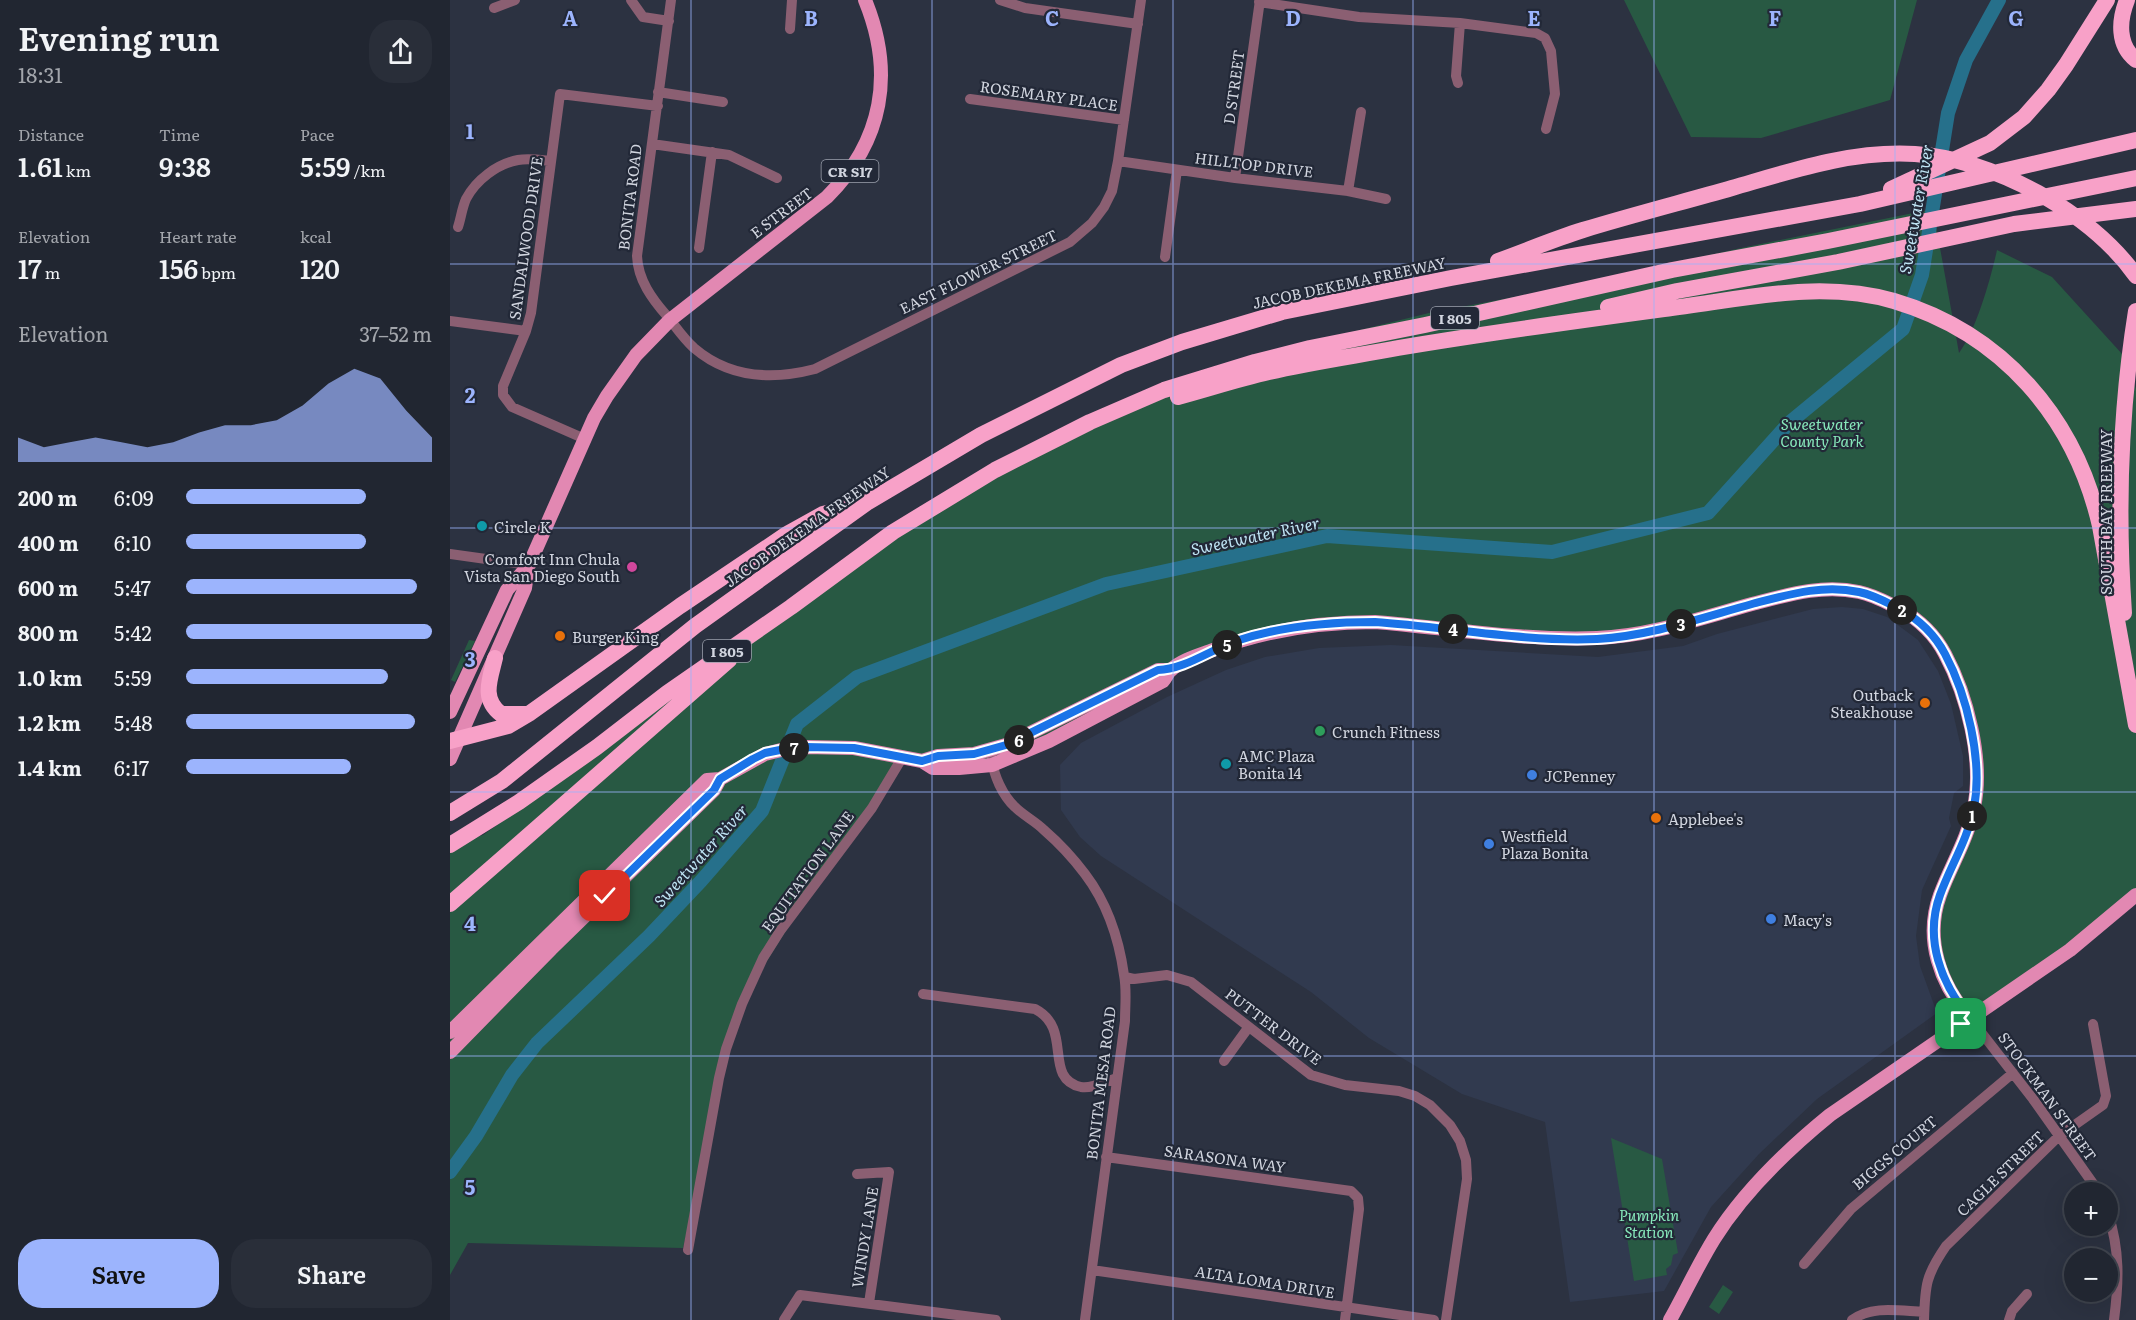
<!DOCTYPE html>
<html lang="en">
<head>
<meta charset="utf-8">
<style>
  :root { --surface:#212631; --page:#292e39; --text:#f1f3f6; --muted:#a2a5ab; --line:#3e434d; --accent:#9cb4fd }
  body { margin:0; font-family:Literata,serif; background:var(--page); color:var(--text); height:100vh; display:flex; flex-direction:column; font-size:22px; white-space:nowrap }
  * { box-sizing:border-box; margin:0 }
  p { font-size:20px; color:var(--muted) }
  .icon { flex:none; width:33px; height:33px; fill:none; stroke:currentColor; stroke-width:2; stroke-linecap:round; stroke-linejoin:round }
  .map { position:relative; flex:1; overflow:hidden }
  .side { display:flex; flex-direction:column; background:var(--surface); width:450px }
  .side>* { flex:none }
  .tools { position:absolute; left:1614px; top:1182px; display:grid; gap:12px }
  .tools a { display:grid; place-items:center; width:54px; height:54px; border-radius:50%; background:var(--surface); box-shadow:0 6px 24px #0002,0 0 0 2px var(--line); font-size:30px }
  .pin { position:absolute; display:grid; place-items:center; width:51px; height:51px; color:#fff; margin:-26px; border-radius:12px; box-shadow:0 3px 9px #0006 }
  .km { position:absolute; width:30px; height:30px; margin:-15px; border-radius:50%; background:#222; color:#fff; font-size:16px; line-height:30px; text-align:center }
  .round { display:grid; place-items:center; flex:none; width:63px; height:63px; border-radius:24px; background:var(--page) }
  .summary { display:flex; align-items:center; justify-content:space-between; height:102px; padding:0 18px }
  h1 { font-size:33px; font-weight:600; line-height:45px }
  .stats { display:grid; grid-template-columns:repeat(3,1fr); gap:9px; height:102px; padding:6px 18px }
  .stats div { display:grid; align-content:center }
  .stats b { font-size:26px; font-weight:600 }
  .stats small { font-size:16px; font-weight:400 }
  .stats p { font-size:16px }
  .chart { height:168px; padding:12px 18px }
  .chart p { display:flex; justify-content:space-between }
  .chart svg { width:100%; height:108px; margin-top:6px; fill:var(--accent); opacity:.7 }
  .cta { display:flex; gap:12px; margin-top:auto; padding:12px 18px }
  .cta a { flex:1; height:69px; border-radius:24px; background:var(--accent); color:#111; font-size:24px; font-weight:600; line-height:69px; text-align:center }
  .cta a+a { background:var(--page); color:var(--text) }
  ul { padding:0 18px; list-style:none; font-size:20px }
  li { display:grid; grid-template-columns:96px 72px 1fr; align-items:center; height:45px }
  li i { height:15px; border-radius:8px; background:var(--accent) }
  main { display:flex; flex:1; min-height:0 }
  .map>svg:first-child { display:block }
  .built { fill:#313a4f }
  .green { fill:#285943 }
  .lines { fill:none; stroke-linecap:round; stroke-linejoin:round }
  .river { stroke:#26708b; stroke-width:14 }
  .minor { stroke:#8b5f72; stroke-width:10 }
  .major { stroke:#e288b2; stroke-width:14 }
  .highway { stroke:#f8a1c8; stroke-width:16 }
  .route-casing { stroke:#fff; stroke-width:12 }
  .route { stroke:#1a73e8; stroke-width:8 }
  .grid { fill:none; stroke:#9cb4fd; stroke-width:1.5; stroke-opacity:0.55 }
  .culture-dot { fill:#0f9aa8; stroke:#222837; stroke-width:2 }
  .hotel-dot { fill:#d1479c; stroke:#222837; stroke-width:2 }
  .food-dot { fill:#e8710a; stroke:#222837; stroke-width:2 }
  .leisure-dot { fill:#2e9e5b; stroke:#222837; stroke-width:2 }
  .shop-dot { fill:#3f7fe0; stroke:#222837; stroke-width:2 }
  .labels { text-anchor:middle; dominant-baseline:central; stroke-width:4.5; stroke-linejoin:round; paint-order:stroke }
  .shield { fill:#222837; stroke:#9ca1ad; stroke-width:1.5 }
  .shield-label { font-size:14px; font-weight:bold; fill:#d1d5df }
  .street-label { font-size:15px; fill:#d1d5df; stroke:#222837 }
  .park-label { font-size:15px; font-style:italic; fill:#87e8bb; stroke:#222837 }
  .poi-label { font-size:15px; fill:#d1d5df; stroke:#222837; text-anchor:start }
  .water-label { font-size:16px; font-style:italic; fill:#bfe4f4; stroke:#222837 }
  .grid-label { font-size:20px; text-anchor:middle; font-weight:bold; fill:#9cb4fd; stroke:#222837; stroke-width:4.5; stroke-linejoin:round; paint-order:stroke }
</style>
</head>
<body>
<main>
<section class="side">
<div class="summary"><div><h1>Evening run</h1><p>18:31</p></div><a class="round"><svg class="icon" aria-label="share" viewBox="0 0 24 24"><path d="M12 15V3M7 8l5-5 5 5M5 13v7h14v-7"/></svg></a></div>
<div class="stats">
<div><p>Distance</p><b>1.61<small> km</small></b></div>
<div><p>Time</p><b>9:38</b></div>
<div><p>Pace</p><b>5:59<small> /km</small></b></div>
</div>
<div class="stats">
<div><p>Elevation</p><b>17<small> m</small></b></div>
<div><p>Heart rate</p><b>156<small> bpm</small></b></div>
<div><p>kcal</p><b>120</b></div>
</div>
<div class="chart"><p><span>Elevation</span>37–52 m</p>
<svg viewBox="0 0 160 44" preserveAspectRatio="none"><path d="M0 44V34L10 38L20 36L30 34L40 36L50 38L60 36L70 32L80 29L90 29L100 27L110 21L120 12L130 6L140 10L150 23L160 34V44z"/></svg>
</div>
<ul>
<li><b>200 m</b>6:09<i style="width:73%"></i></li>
<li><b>400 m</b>6:10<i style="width:73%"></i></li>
<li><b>600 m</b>5:47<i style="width:94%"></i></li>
<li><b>800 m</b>5:42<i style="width:100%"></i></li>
<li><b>1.0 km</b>5:59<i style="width:82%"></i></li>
<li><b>1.2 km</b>5:48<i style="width:93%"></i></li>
<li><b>1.4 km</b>6:17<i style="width:67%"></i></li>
</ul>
<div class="cta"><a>Save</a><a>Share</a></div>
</section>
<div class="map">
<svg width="1686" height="1320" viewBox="0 0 1686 1320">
  <rect width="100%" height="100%" fill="#2c3241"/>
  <path class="built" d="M1392,607L1413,609L1437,617L1468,640L1488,671L1501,704L1513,756V786L1504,793L1499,818L1501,826L1472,890L1466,936L1470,966L1487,1013L1367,1099L1309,1154L1261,1207L1214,1291L1120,1302L1095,1122L1012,1094L919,1038L861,992L651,856L630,837L611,810L610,765L631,743L717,697L776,670L815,657L869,648L941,645L1148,657L1233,646L1267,634L1363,609Z"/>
  <path class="green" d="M1174,0H1467L1440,100L1311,138L1241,137Z
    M1483,209L1509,353C1527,328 1540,281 1547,250L1602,277L1673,355L1686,389V895L1520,1018L1486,955L1495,883L1528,774L1502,667L1463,618L1393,590L1162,637L931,622L793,639L574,747L540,761L448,757L422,808L361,891L290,1004L233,1248L18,1243L0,1275V845L33,835L150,753L220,697L545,469L808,355L979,313L1112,288L1291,248Z
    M19,640L25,641L5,682L1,680Z
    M1161,1138L1212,1159L1228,1253L1223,1255L1221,1265L1216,1269L1217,1275L1184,1281Z
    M1273,1285L1283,1292L1269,1314L1259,1307Z"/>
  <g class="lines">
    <path class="river" d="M0,1172L26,1136L62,1075L87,1043L199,936L251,881L312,811L347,724L407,677L656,584L877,536L1102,552L1258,513L1339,423L1453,329L1472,275L1498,113L1516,60L1549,0"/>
    <path class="minor" d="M181,0L193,17L219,21
      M221,0L187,256C188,280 202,299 217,316C226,327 233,338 244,348C279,378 323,380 365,369L620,242L642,223L654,207L662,191L668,161L691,0
      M550,0L575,8L688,24
      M809,2L909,17L1010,23L1086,33L1095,38L1101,51L1105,94L1096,129
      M44,8L65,0
      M340,29L342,0
      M1008,83L1006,76L1010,23
      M208,92L273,102
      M520,99L674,120
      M202,144L279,155L327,178
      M668,161L785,178L898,191L936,199
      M785,178L810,0
      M898,191L911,112
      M8,227C11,218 12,208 16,199C26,180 47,164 68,160C79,158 91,160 101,161
      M249,248L262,152
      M715,257L727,170
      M0,321L76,331
      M135,439L62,407L53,395V386L76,331L81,313L110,94L208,106
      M0,554L79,565
      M542,758C543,775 553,796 565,807C574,816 585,821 594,830C609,843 623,858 635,874C657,903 669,939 674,975C677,990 675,1006 675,1021L635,1320
      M675,977L684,979L717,975L741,982L861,1075L895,1085L949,1091L965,1096L980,1105L1000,1125L1010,1141L1016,1160L1017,1179L996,1320
      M473,994L585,1009C624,1029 592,1078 631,1087C642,1089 656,1081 667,1078
      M1520,1018L1583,1099L1649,1192
      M774,1061L798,1028
      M656,1157L901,1191L908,1198L909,1209L895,1320
      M407,1174L439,1172L419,1303
      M1658,1213C1670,1251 1669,1281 1664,1320
      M238,1250L269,1078L276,1049L292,1004L313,958L330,931L422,808L452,758
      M1354,1264L1401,1209L1563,1073
      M642,1270L984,1320
      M334,1320L350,1295L546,1320
      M1402,1320C1422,1305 1450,1311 1474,1312
      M1474,1320C1475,1285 1476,1275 1496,1246L1609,1136L1653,1105L1656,1096L1643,1024
      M1559,1320L1562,1311L1577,1294"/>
    <path class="major" d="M0,712L57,590L79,565L144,418L157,396L186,355L220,320L377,197C433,141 445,73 415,0
      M0,759L75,588L78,567
      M472,761L488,756L524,754L556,745L708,670H721
      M0,1032L257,780L270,779L315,754L335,749L355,747L404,748L472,761L483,768H509L542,765L599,741L713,681C716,678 718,672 721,670C731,660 750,655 763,650C816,630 868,622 925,622C998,628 1074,641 1147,638C1200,636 1251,618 1302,604C1337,595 1372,584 1409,592C1424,595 1436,602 1450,609C1468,619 1485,635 1495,654C1517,695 1534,761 1524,807C1518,839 1501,865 1490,895C1474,939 1490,984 1520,1018
      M0,1052L101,949L264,790L270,779
      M1220,1320C1235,1293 1248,1265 1264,1239C1294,1191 1337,1150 1380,1115L1620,950L1686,895"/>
    <path class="highway" d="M1677,0C1669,20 1667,45 1686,60
      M1441,189L1540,143L1574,117L1598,90L1616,65L1657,0
      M1048,261C1076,251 1104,239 1133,230C1182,215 1233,202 1282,188C1341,171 1402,150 1465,154C1543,159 1641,212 1686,276
      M1158,307L1227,291L1388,262L1564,224L1686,209
      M728,397C758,389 788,379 819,372C862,362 905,356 948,348C1037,333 1125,321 1214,309C1290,300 1368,279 1444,301C1552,333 1625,417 1650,526L1686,725
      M1674,613C1667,512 1670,411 1686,311
      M45,658C40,679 31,699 51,714H76
      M0,741L58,726L80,713L230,606L337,534L373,514L408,505
      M0,813L52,781L245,626L418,502L531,435L671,365L732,342L832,312L1001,278L1410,204L1686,140
      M0,845L69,802L147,747L217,693L341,607L443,532L545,470L640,422L714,390L805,362L860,348L975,325L1222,270L1378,241L1686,178
      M0,904L279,660"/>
  </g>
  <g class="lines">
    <defs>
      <path id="route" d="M155,896L264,790L270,779L303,759L315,753L335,749L355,747L404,748L472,761L488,756L524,754L556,745L708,670C733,670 762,649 786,641C831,626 878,622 925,622C998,627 1073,642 1147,639C1200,636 1251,618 1302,604C1337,595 1372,584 1409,592C1424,595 1436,602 1450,609C1468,619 1485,635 1495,654C1517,695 1533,761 1524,807C1518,839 1501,865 1490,895C1474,939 1491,984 1520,1018L1511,1024"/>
    </defs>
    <use href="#route" class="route-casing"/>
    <use href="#route" class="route"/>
  </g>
  <path class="grid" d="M241,0V1320M482,0V1320M723,0V1320M963,0V1320M1204,0V1320M1445,0V1320M0,264H1686M0,528H1686M0,792H1686M0,1056H1686"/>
  <g class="culture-dot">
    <circle cx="32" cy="526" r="6"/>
    <circle cx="776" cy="764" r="6"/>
  </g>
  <circle class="hotel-dot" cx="182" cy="567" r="6"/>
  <g class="food-dot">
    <circle cx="110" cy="636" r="6"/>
    <circle cx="1475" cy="703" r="6"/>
    <circle cx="1206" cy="818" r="6"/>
  </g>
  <circle class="leisure-dot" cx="870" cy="731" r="6"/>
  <g class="shop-dot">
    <circle cx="1082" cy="775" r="6"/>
    <circle cx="1039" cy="844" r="6"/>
    <circle cx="1321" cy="919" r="6"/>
  </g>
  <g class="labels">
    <g class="shield">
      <rect x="371.5" y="160" width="57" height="22" rx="4.5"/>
      <rect x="981" y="307" width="48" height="22" rx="4.5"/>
      <rect x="253" y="640" width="48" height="22" rx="4.5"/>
    </g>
    <g class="shield-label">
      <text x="400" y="171">CR S17</text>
      <text x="1005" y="318">I 805</text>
      <text x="277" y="651">I 805</text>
    </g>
    <g class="street-label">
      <text transform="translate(783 87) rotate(-82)">D STREET</text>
      <text transform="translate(599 95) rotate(8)">ROSEMARY PLACE</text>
      <text transform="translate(804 164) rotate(7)">HILLTOP DRIVE</text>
      <text transform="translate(179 197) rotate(-83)">BONITA ROAD</text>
      <text transform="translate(331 212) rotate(-37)">E STREET</text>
      <text transform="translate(75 238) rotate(-82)">SANDALWOOD DRIVE</text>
      <text transform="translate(528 271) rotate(-26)">EAST FLOWER STREET</text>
      <text transform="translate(899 282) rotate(-12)">JACOB DEKEMA FREEWAY</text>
      <text transform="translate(1655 512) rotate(-90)">SOUTH BAY FREEWAY</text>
      <text transform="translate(357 526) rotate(-35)">JACOB DEKEMA FREEWAY</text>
      <text transform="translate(357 871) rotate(-54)">EQUITATION LANE</text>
      <text transform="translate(824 1026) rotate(37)">PUTTER DRIVE</text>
      <text transform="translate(650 1083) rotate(-83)">BONITA MESA ROAD</text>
      <text transform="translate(1598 1096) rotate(54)">STOCKMAN STREET</text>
      <text transform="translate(1444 1152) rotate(-40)">BIGGS COURT</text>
      <text transform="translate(775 1158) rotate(8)">SARASONA WAY</text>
      <text transform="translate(1550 1173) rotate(-44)">CAGLE STREET</text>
      <text transform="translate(414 1237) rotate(-81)">WINDY LANE</text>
      <text transform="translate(815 1281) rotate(9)">ALTA LOMA DRIVE</text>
    </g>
    <g class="park-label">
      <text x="1372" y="423">Sweetwater<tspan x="1372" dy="17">County Park</tspan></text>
      <text x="1199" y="1214">Pumpkin<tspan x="1199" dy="17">Station</tspan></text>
    </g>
    <g class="poi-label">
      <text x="44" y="526">Circle K</text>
      <text x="170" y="558" text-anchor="end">Comfort Inn Chula<tspan x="170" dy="17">Vista San Diego South</tspan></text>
      <text x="122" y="636">Burger King</text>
      <text x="1463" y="694" text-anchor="end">Outback<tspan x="1463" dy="17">Steakhouse</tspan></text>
      <text x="882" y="731">Crunch Fitness</text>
      <text x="788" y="755">AMC Plaza<tspan x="788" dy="17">Bonita 14</tspan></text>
      <text x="1094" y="775">JCPenney</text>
      <text x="1218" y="818">Applebee's</text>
      <text x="1051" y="835">Westfield<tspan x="1051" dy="17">Plaza Bonita</tspan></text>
      <text x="1333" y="919">Macy's</text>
    </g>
    <g class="water-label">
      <text transform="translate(1465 209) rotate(-80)">Sweetwater River</text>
      <text transform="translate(805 535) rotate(-12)">Sweetwater River</text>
      <text transform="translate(250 855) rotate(-48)">Sweetwater River</text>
    </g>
  </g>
  <g class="grid-label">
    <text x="120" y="26">A</text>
    <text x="361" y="26">B</text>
    <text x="602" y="26">C</text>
    <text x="843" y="26">D</text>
    <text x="1084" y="26">E</text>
    <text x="1325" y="26">F</text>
    <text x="1566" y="26">G</text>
    <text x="20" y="139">1</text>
    <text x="20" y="403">2</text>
    <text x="20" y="667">3</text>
    <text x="20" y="931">4</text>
    <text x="20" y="1195">5</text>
  </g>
</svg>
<div class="tools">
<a>+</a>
<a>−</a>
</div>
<div class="pin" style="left:1511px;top:1024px;background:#1e9e55"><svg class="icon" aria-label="arrive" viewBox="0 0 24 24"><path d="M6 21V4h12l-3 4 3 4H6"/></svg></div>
<div class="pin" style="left:155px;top:896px;background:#d93025"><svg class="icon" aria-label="check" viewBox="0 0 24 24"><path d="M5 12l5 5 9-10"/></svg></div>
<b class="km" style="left:1522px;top:816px">1</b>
<b class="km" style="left:1452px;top:610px">2</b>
<b class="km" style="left:1231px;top:624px">3</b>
<b class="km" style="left:1003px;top:629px">4</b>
<b class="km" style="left:777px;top:645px">5</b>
<b class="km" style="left:569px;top:740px">6</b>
<b class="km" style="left:344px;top:748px">7</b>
</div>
</main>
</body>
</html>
